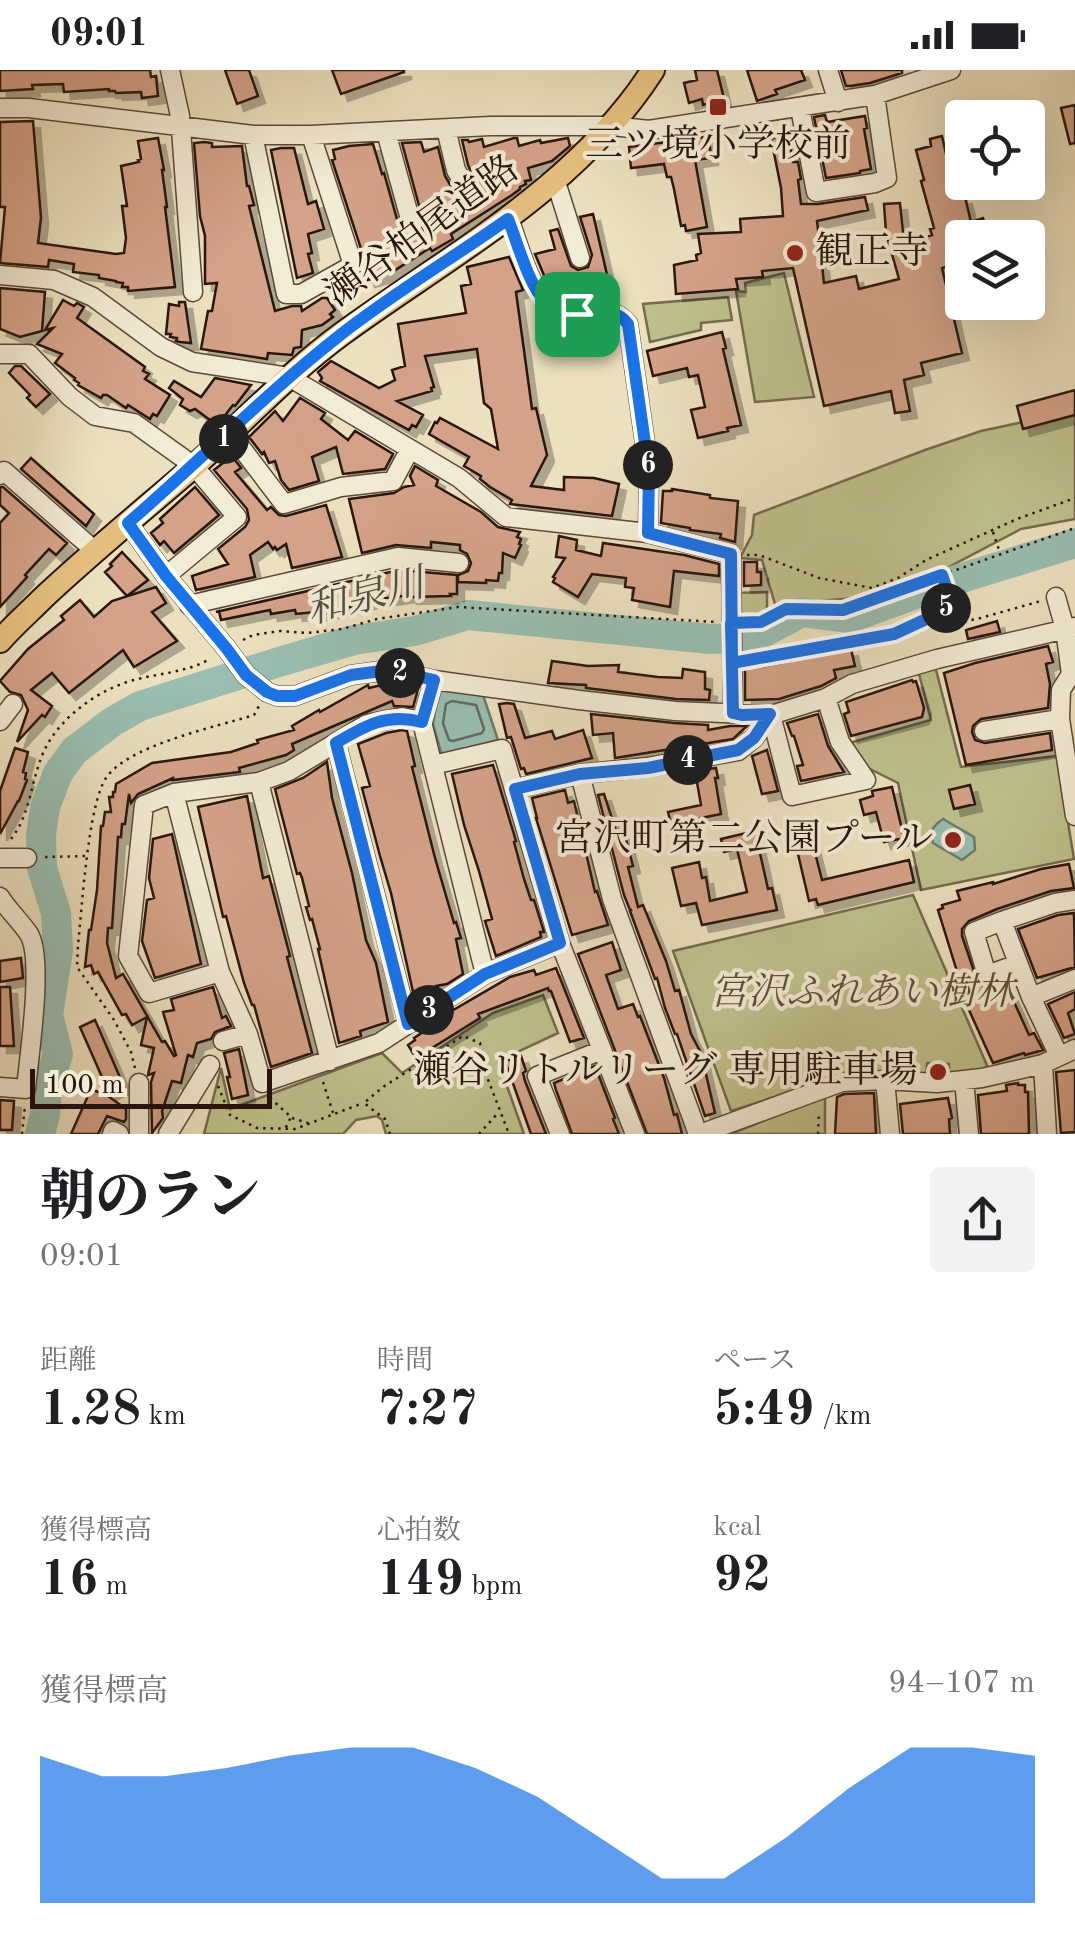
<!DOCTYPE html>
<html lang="ja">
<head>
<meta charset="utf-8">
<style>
  :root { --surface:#fff; --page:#f2f2f2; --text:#202124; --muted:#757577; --accent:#1a73e8 }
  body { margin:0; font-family:"Old Standard TT","Noto Serif JP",serif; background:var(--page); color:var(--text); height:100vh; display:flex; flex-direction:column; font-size:38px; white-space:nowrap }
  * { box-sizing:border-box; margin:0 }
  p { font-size:32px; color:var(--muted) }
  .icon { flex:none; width:55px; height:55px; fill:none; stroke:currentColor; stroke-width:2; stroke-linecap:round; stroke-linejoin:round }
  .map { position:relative; height:1064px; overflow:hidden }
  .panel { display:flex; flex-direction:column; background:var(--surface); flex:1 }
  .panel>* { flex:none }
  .controls { position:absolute; left:945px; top:30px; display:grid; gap:20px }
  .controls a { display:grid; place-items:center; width:100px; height:100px; border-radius:10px; background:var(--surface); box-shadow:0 10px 40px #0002; font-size:50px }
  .scale { position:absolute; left:30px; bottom:25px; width:242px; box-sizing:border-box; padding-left:10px; border:5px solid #29150d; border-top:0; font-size:28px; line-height:35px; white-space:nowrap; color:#29150d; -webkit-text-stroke:8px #f3ecd5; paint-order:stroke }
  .pin { position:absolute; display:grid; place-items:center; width:85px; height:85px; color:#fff; margin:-42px; border-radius:20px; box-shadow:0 5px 15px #0006 }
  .km { position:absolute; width:50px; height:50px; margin:-25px; border-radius:50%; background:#222; color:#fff; font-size:28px; line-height:50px; text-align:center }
  .round { display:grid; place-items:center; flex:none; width:105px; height:105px; border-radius:10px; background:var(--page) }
  .summary { display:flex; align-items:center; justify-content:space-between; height:170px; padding:0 40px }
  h1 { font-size:55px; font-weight:800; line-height:75px }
  .stats { display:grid; grid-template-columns:repeat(3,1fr); gap:15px; height:170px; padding:10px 40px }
  .stats div { display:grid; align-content:center }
  .stats b { font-size:50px; font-weight:800 }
  .stats small { font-size:28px; font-weight:400 }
  .stats p { font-size:28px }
  .chart { height:280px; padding:20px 40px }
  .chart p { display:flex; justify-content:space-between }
  .chart svg { width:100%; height:180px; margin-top:10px; fill:var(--accent); opacity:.7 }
  .status { display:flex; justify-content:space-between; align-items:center; height:70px; padding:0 50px; background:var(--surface); direction:ltr }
  .status svg { height:28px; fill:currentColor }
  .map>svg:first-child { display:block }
  .green { fill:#bfc18d; stroke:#746b4d; stroke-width:2.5 }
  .water { fill:#99beb1; stroke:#6c7a6f; stroke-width:2.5 }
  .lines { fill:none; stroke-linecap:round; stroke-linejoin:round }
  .shore { stroke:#616a5f; stroke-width:2.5 }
  .river { stroke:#99beb1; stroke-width:30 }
  .building { fill:#d4a288; stroke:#29150d; stroke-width:2.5; filter:url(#shadow) }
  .minor-casing { stroke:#5a483a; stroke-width:21 }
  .major-casing { stroke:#29150d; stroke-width:26 }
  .path { stroke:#29150d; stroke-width:2.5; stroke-dasharray:2.5 5; stroke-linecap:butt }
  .minor { stroke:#f3ecd5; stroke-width:18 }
  .major { stroke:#e6c080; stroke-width:22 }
  .route-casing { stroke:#fff; stroke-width:20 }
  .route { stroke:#1a73e8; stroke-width:12 }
  .poi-dot { fill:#8f2418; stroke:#f3ecd5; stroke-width:4 }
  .labels { text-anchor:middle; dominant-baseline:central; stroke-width:8; stroke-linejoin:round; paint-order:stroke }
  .poi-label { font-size:38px; fill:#29150d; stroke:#f3ecd5; text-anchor:end }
  .street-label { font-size:38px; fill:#29150d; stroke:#f3ecd5 }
  .park-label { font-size:38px; font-style:italic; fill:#5e513a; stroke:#f3ecd5 }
  .water-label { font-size:40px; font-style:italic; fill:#505046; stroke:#f3ecd5 }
</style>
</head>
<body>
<div class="status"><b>09:01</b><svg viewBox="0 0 49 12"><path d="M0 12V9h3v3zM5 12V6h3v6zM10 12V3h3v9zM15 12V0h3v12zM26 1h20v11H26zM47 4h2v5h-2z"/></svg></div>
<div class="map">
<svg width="1075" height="1064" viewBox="0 0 1075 1064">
  <defs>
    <filter id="shadow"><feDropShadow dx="7" dy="7" stdDeviation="0" flood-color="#0004"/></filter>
  </defs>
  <rect width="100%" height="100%" fill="#ece1bf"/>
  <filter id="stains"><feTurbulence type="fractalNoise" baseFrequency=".002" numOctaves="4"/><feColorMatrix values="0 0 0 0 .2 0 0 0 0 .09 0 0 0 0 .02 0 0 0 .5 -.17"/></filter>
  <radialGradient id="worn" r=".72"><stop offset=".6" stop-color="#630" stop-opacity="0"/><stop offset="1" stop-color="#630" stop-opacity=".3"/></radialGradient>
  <path class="green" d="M784,203L814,327L755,332L736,221L746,222L745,213Z
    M728,227L732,250L701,253V260L650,272L643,234Z
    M1075,341V449L1021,459L943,500L871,527L775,534L762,490L740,488L752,465L754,445L925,380L981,361Z
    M767,522V548L737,551L738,523Z
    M935,596L961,697L1057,686L1074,789L921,820L898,713L870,699L846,674L931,650L918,600Z
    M913,825L989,1000L949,1007V994L927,993L926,1008L826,1011L731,1041L673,881Z
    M543,925L558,963L498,991L524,1064H386L382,1050L377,1046L356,1050L343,1064H204L221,998L230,1039L382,983L402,1003L493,943Z
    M825,1026V1064H730L738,1061Z"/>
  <path class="water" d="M443,620L483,625L498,670L445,684L441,682L433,654L438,623Z
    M943,749L974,767L975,780L962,790L933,773C929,761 933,756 943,749Z"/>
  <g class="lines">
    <path class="shore" d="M452,631L476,635L484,659L482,663L453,671L449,670L443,653L446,634Z"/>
    <path class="river" d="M40,1064L45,1044L47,1019L58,984L48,945L58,880L56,843L42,798L41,765L45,737L58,703L74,681L112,652L140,636L279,592L354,570L415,561L468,545L710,569L755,567L802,542L850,548L949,512L1075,473"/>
  </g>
  <path class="building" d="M0,0H150L151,7L156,6L158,26L142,28L141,22L116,23L115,21H109V19L64,22L63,14L32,15L33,19L0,21Z
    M225,0H249L258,26L237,34Z
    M332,0H404V2L341,24Z
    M695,0H717L724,29L703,35L702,29L689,33L684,13L697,10Z
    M747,0H801L805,10L775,20L777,24L757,31Z
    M841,0H902V3L870,13L850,16H846Z
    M1075,35V73L1070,74L1061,38Z
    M825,45L827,52L865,46L867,58L864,59L871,99L860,101V103L826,108L814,47Z
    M33,51L41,148L38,173L116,184L124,183L126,168L122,136H127L121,96L139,92L138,90L141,89L138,71L158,68L164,100H162L167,137H165L175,217L128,221V217H122L123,213L116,212V211L99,208V205L73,202L74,194L49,190L48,197L0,193L5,137H0V52Z
    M788,62L793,92H798L801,109L798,110L801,134H818L865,127L868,140L817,151L824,213L856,206L859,219L899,209L886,163L884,134L900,133L904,172L932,165L930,159L934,158L921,111L924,110L916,80L931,76L930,69L942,66L955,124L959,123L961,128L965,127L971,152L983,148L989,168H962V192L942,198L962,283L921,293L924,305L904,310L910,341L895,343L891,321L824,336L793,198L762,201L763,207L736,209L738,219L676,224L674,195L697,190L696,185L701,183L698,164L741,162L740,149L783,146L781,118L771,68H774V65Z
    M705,67V70L709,69L711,88L695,90L707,157L686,161L685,155L681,156L674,119L671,107H667L664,94L631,98L629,77Z
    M514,68H517L519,76L540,70L541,73L568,68L570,76L552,91L528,98L531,110L525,111L526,114L520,117V119L512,125L451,164L453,169L432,181L430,178L389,204L368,210L365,199L385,185L365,191L332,90L335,89L333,80L349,76L373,74L382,104L384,103L400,160L408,168H414L422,164L424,154L402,73L421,72L424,82L438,77L445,106L455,123L466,128L475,123L477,115L468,95L462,70H468L469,72L482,69L484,77Z
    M204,72L212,73V77L242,76L247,116H249L254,135L249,136L275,241L292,236H301L302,241L322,228H327L335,240L330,244L333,247L322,255L302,260L301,277L294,278L292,285L268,283L267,289L201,279L208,241H212L217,213L205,214V166L200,146L194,73Z
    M281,78H294L308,134L316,131L324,159L308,164L312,183L308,184L313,203L297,208L271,80Z
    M593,144L608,209L590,214L588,208L552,215L551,209L546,210L535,184L555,179L550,161L558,159L571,196L578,200L588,197L592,185L580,147Z
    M509,187L523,220L516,222L532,339L536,338L547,385L531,416L564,420V407L594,408L619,414L612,446L510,434L512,430L490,417L480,409L481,406L464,396L469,387L429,364L435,352L437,353L440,348L498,379L491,339L484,333L477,279L425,286L434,317L431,318L432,321L397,331L423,345L416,357L412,355L409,360L320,311L322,308L318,302L331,291L379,318L395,310L392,300L405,296L398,254L466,243L461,216L471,214L467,197Z
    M0,218L45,222L42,261L20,267L0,259Z
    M63,230L74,236L77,233L84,237L77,248L145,297L143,301L149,304L145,309L170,325L157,346L153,344L150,349L128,335L126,338L107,325H103L101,328L78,315L79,313L74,310L75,308L55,293L62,284L37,274L53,258L45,260Z
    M179,232H185L191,273L180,272L176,271L177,268L170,267L171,264H166L169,234L179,236Z
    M722,262L726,278L723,279L741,355L727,358L728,361L698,368L691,340L705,337L698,305L689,307L687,298L653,306L647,281Z
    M15,296H21L50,324L36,337L27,328L30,325L9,303Z
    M215,308L251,315L235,336L233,335L219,353L216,351L214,353L195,339L190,341L180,335L183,329L169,318L174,311L201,327Z
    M1075,320V345L1023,359L1017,336Z
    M300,328L325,343L321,349L348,370L355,361L393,384L385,399L343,404L336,377L312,387L319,411L289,420L281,410L275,391L269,393L264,382L262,384L249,367L275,341L283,351Z
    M232,386L241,398L235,402L267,440L271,437L279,445L286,446L326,435L342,487L292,498L286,474L277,480L275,477L273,479L268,472L250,485L255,507L196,520L192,506L228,494L218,479L245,457L249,450L247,439L214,400Z
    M31,388L94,444L86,456L21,399Z
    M415,396L438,410L436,416L481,442L498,457L520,462L517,467L521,469L519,474L521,475L515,488L503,483L502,503H499L498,511L486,510V513L458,512V505L468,501L471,493L467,484L460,480V475L431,472V478L396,475L362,483L349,429L394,423L404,417L414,415L410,406Z
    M0,417H3L67,473L56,485L49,479L25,505L27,507L0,537V453L9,443L0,435Z
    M195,417L219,445L174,483L164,471L160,475L151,463L163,453L160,449Z
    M672,419L710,425V428L738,431L735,472L720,468L721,464L690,460V458L661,453L663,421H672Z
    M559,466L577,470L576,480L601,486L603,473L684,485L719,494V506L674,501L670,537L632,530L634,518L625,517L626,508L592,504L578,527L553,512L555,508L553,507L565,488L556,487Z
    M122,482L148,510L127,526L105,502L112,496L110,494Z
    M744,492H757V502H761V515L744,516Z
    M399,500L457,505V524H450L451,526L410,527V525L374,530L343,539L316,544L315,542L296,544L295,540L271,544L270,540L221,550L219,541L216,542Z
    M156,517L166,533L152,542L177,571L134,597L123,580L69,623L52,603L31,620L52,636L45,647L42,645L17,672L28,640L21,625L10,622L0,611L28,579L64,550L61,546L80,530L94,547L112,531Z
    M997,551L1000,562L968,569L966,560Z
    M1048,576L1053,592L1046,594L1050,614L1048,638L981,649L973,656L972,662L975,670L985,673L1050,663L1052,680L966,695L944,603L975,593Z
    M851,579L855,596L834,600L836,608L821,616L779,629L745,630V597H761Z
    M552,591L588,596L619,595L618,602L658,607L682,608L683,599L705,602V619L710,620L709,630L676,629L586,618V615L548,613Z
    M912,610L913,612L916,611L924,638L922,647L851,666L844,644L849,642L846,632Z
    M390,613L418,619L413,637L394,636L392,631L292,674L294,680L286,685L239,698L240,702L173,710V708L138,724L131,733L129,724L125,754H122L121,767H118L112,858H108L107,873L116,908L123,904L162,972L165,971L174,986L176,985L163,942L174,940L171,929L213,917L222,948L226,946L231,956L215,962L211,969L197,973L193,987L188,985L181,1013L172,1011L162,1041L163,1048L152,1063L151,1012L154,1003L148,1005L154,978L141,975L147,947L132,955L126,944L122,945L98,902L94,904L91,895L85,897L89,860H91L97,820L101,756H103L105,742H111L109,727H113V722H115L116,714L152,693L231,682L258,673L257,670L294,660L292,656L319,640L320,642L368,615L369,618Z
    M507,633L514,634L525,668L552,661L555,669L583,660L592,688L526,704L524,698L521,699L511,667L507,668L499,634Z
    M591,644L674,653L708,655V660L730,656H747L733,669L615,688L613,663L593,665Z
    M818,644L828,676L844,702L801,711L797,696L803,695L794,666H792L787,653Z
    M402,660L407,661L415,696L412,697L435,788L454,853L456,852L461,868L456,869L463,904L447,914L436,916L437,920L425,928L415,931L391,823L380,786L362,718L370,716L358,674L386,663Z
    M15,678L28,682L23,702L26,703L25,709L27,710L19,731H18L0,764V721Z
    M767,680L778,721L762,724L752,686Z
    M327,692L332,728L352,803L366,870L376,893L388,952L360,961L361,966L339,973L318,879H320L312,849L310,850L306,837L309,836L302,808L300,803L297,804L275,719L303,708Z
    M493,695L516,771L514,772L524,809L531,830H534L544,862H540L541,867L496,886L485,851L492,849L479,801L464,755L452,704Z
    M716,698L718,708H715L721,744L671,754L668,742L701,735L695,701Z
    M970,715L975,734L954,739L949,720Z
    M892,717L904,768L884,772L876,742L864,745L860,730L873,726L872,721Z
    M565,720L568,733L574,731L595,822L597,821L608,855L572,865L536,748H537L532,728Z
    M604,724L617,764L624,762L633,796L628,797L638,837L643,835L666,891L675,921L679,920L691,964L701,983L715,1043L705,1046L677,964H675L665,938L657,908L655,909L630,841L632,840H630L624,825L598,725Z
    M247,726L263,808L269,806L290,886L287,887L312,983L271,997L254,935H252L244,913L226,846L223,847L198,737Z
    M755,761L768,819L772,818L777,840L702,855L696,833L681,836L672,798L699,792L702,808L706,807L710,831L747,822L737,779L724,782L721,769Z
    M810,763L822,810L909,790L914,812L818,835L816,829L809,831L794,767Z
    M172,764L201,894L155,908L142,871L147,830L154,828L149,808L153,769Z
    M1069,794L1074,818L1051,821L997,839L969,851L962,859V866L978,913L986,917L1005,912L1029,965L1034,963L1043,980L1025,985L1024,983L993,993L969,940L938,840L943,838L942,835L960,830L957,821L993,812V814L1041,799Z
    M1074,843L1075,897L1037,908L1018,859L1058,845Z
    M612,872L621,900L606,905L618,939L633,934L638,947L640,946L664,1008L674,1045L677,1044L682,1064H647L578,884Z
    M21,888L23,908L0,912V891Z
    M556,898L584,968L570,972L551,921H549L548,918L478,944L480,948L416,988L408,975L415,970L414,968L451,944L450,942L510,907L534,900L536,905Z
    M0,917H10L14,976H0Z
    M1075,922V939L1068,943L1075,964L1064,968L1048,934Z
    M95,950L122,1012V1017L109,1023L80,957Z
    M239,979L248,1025L232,1029L227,1007H230L224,983Z
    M521,986L526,1001L523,1003L525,1011L546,1064H531L505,991Z
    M595,996L615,1048L613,1049L619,1064H572L556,1020L554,1013Z
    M1075,1000V1062L1061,1063L1056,1002Z
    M1018,1013V1015H1025V1022H1028L1029,1064H981L978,1025L1007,1021L1006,1015Z
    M91,1019L108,1026L126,1039V1049L124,1052L107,1046L98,1064H71Z
    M874,1023L876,1064H835L837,1027L844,1024Z
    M948,1028L952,1048L949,1049L950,1064H903L900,1034Z
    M0,1030L14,1031L12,1060H0Z"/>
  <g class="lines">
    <defs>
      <path id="minor" d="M170,0L180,46L193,222
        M828,0L838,32
        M0,38H29L253,65H311L490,56H612L649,60L875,25L951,0
        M800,38L816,122L875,113L887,108L875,25
        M446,59L456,100L465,116
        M386,62L412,156
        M253,65L286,224H301L353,195L311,65
        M555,109L580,188
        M509,149C518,172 527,210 543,228C569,257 607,227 628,254L649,401L648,463
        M0,205L54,210L93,227L161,277L192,292L289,307L459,408L506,447L648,463L731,484L733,643
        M0,284H29L70,327L95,346L134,353L194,396L237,447L166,506
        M230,363L284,434L341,417L393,411L410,379
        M0,405L4,401L94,480
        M128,453L166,506L227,579L246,605L267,622L277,626H295L351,605L389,600L434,610L579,630L675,641L771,645L826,628L852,614L937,589L1075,557
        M1056,527L1065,559L1071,604L1061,620L1060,649L1075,746
        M189,535L398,487L459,493
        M434,610L422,652L485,904
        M771,645L792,726L866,710L840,672L826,628
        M0,651L13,634
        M984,661L1060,649
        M336,673L408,953
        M433,695L502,679L560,873L635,1064
        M580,704L612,829L698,1064
        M259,712L330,991
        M515,719L580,704L648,697L738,681L754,668L771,645
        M174,723L220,902L248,964L262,1013L379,973L485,904L560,873
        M0,788H27
        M0,827C8,840 20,851 29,864C44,889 29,986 26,1019L0,1017
        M1002,851L974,862L987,905L1018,894
        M220,902L149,923L128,886L144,735L174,723L259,712L289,701L367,654L402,647L422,652
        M1031,927L1075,909
        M223,971L248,964
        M1059,986L1031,927L1002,851L1055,833L1075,830
        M1043,994L1047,1064
        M885,1010L890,1064
        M964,1010L969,1064
        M139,1013V1064
        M112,1064L113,1061L119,1064
        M168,1064L210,995
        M560,1064L537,1006L602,980
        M700,1064L842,1012L885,1010L937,1013L982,1008L1043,994L1075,979"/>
      <path id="major" d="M0,571C13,556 29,542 43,528C91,483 141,442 191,399C242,354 288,303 343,263C453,183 578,117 653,0"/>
    </defs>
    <use href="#minor" class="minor-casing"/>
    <use href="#major" class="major-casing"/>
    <path class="path" d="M993,462L1000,483
      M747,485H759L819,508L872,518L898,508L926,490L1017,449L1075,428
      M749,552H761L787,539L843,540L1075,458
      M901,561L952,534L942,506
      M243,570L253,565L280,561L307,563L342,559L377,549L458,537L716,552
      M750,590L977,549L1041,531
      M11,769C31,744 31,709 44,681C59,649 94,623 127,612C155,603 183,604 210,589
      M45,787L87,786
      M135,998L131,982L114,950L77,897L78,875C82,838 88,735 106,708C128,675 216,657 254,645L259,636
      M323,1012L333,1043
      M218,1016L230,1045L257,1058L295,1059L363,1033
      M270,1028L291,1047L285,1059
      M292,1048L308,1053
      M22,1064L25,1036
      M390,1064L385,1049L364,1033L383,1017L463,966L480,973L487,1007L509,1064
      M479,1064L498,1043
      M818,1064L819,1042"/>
    <use href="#minor" class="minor"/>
    <use href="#major" class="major"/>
  </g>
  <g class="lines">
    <defs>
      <path id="route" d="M577,244C567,241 555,239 546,232C529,217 517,171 508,149C453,188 392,224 339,266C265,324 199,392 128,453L166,506L227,579L246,605L267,622L277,626H295L351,605L389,600L434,610L422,652C387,643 366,655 336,673L408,954L485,904L560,873L515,719L580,704L648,698L738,680L754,668L770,644L742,645L733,643L731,553L761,552L786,539L843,540L942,505L952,534L933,546L894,564L732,593L731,484L648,463L649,401L628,254C615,237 596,242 577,244"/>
    </defs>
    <use href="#route" class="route-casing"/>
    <use href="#route" class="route"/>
  </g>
  <g class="poi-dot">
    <rect x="708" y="27" width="20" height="20" rx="5"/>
    <circle cx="795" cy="183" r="10"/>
    <circle cx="953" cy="770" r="10"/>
    <circle cx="938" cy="1002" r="10"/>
  </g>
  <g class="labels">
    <g class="poi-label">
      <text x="718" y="76" text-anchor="middle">三ツ境小学校前</text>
      <text x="815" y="183" text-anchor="start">観正寺</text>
      <text x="933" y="770">宮沢町第二公園プール</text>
      <text x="918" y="1002">瀬谷リトルリーグ 専用駐車場</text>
    </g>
    <g class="street-label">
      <text transform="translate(423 162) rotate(-36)">瀬谷柏尾道路</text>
    </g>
    <g class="park-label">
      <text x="862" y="924">宮沢ふれあい樹林</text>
    </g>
    <g class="water-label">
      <text transform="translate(366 529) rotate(-14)">和泉川</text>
    </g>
  </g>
  <rect width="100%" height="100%" filter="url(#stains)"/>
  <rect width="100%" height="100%" fill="url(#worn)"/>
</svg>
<div class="controls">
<a><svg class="icon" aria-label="locate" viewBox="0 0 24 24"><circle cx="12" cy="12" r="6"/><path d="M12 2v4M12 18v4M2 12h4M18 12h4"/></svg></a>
<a><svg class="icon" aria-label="layers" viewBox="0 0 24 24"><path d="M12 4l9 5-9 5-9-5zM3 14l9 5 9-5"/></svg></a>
</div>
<div class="scale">100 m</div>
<div class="pin" style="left:577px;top:244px;background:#1e9e55"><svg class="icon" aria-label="arrive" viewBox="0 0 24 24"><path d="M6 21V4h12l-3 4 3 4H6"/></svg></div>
<b class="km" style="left:224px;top:369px">1</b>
<b class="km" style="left:400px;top:603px">2</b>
<b class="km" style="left:429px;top:940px">3</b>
<b class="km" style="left:688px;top:690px">4</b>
<b class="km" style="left:946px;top:538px">5</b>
<b class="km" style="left:648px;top:395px">6</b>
</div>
<section class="panel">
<div class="summary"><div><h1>朝のラン</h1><p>09:01</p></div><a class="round"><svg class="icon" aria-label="share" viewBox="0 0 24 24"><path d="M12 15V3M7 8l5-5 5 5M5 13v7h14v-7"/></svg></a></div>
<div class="stats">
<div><p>距離</p><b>1.28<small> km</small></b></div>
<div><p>時間</p><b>7:27</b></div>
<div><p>ペース</p><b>5:49<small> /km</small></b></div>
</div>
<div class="stats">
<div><p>獲得標高</p><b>16<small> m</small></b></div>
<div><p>心拍数</p><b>149<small> bpm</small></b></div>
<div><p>kcal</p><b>92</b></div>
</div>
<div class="chart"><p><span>獲得標高</span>94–107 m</p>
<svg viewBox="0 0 160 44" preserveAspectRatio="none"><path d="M0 44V8L10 13L20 13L30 11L40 8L50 6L60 6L70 11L80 18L90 28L100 38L110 38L120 28L130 16L140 6L150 6L160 8V44z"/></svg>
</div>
</section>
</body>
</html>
